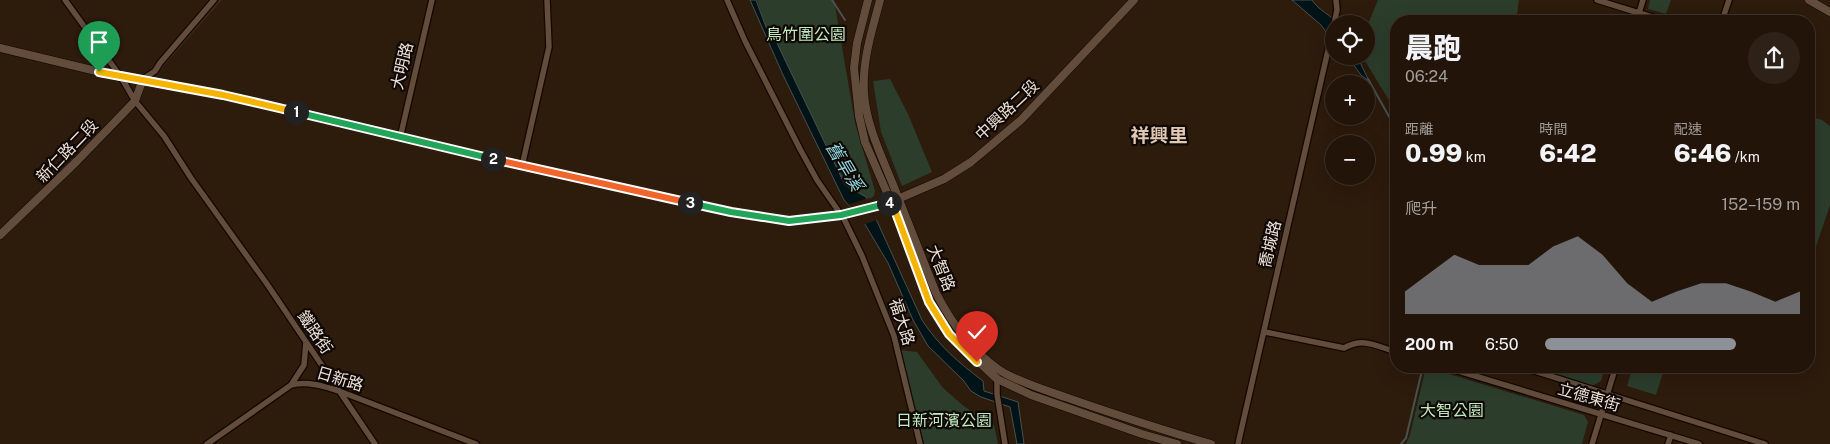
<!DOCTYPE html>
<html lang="zh-TW">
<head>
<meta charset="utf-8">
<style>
  :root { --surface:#221409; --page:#2e2117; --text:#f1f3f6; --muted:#a29e9c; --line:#3f332a; --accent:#8c9099 }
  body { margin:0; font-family:"Public Sans","Noto Sans TC",sans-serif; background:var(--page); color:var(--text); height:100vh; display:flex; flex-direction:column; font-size:19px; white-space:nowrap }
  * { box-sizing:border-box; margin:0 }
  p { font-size:16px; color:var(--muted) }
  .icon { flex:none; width:28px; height:28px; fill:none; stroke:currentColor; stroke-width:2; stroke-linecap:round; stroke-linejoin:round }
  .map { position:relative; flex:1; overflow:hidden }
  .drawer { position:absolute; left:1390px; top:15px; width:425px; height:358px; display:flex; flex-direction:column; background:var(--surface); border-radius:20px; box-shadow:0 5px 20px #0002,0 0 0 1px var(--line) }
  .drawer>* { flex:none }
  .buttons { position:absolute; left:1325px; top:15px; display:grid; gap:10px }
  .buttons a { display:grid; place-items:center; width:50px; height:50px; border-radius:50%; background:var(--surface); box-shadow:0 5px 20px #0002,0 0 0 1px var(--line); font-size:25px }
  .pin { position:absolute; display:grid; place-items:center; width:42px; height:42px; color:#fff; margin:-51px -21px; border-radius:50% 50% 50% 0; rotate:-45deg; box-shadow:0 0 5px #0007 }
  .pin .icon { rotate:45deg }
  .km { position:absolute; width:25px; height:25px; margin:-12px; border-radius:50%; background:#222; color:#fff; font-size:14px; line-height:25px; text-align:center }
  .round { display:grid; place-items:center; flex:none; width:52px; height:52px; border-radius:26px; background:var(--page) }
  .summary { display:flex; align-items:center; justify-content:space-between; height:85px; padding:0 15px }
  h1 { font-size:28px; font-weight:800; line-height:38px }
  .metrics { display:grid; grid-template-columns:repeat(3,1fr); gap:8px; height:85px; padding:5px 15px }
  .metrics div { display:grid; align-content:center }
  .metrics b { font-size:25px; font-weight:800 }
  .metrics small { font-size:14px; font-weight:400 }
  .metrics p { font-size:14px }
  .chart { height:140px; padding:10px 15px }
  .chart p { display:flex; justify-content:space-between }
  .chart svg { width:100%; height:90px; margin-top:5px; fill:var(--accent); opacity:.7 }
  ul { padding:0 15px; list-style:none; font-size:16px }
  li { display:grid; grid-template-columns:80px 60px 1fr; align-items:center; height:38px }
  li i { height:12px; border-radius:6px; background:var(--accent) }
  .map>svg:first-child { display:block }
  .commercial { fill:#37271d }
  .green { fill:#2c3d2c }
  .water { fill:#001418; stroke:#475151 }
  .pier { fill:#2d1b0c }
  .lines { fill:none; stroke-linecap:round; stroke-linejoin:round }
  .stream { stroke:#475151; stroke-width:2 }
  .street-casing { stroke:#150600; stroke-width:8 }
  .secondary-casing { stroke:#150600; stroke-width:9 }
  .street { stroke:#624d3c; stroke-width:5.5 }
  .secondary { stroke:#624d3c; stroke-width:8 }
  .split-1-casing { stroke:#fff; stroke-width:10 }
  .split-2-casing { stroke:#fff; stroke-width:10 }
  .split-3-casing { stroke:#fff; stroke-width:10 }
  .split-4-casing { stroke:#fff; stroke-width:10 }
  .split-5-casing { stroke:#fff; stroke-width:10 }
  .split-1 { stroke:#f5b400; stroke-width:6 }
  .split-2 { stroke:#22a559; stroke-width:6 }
  .split-3 { stroke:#f0652b; stroke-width:6 }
  .split-4 { stroke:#22a559; stroke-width:6 }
  .split-5 { stroke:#f5b400; stroke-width:6 }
  .labels { text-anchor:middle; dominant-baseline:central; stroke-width:4.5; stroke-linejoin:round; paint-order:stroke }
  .park-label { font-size:16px; fill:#bee9bf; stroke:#0f0803 }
  .street-label { font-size:16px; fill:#ece0d6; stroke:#0f0803 }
  .water-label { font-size:18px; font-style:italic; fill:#8fd5de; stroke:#0f0803 }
  .quarter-label { font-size:19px; font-weight:bold; fill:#e1c8b5; stroke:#0f0803 }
</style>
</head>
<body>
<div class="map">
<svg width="1830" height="444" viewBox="0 0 1830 444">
  <rect width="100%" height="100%" fill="#2d1b0c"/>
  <path class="commercial" d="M208,0H222L154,77L147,73Z"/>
  <path class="green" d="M757,0H834L855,123L875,191L874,196L868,200L853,195L839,176L766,27Z
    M1378,0H1519L1516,21H1396V112L1362,56H1366V29Z
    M1650,0H1671L1666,14L1648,9Z
    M890,79L908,114L932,172L902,186L881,132L873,81Z
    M1809,116L1822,120L1830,126V205L1809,267Z
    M900,350L917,352L943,388L965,407L994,425L998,444H924Z
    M1529,366H1605L1601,381L1592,386Z
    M1633,366H1665L1656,395L1627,386Z
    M1426,367L1584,415L1588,422L1582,444H1406L1410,435Z"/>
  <path class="water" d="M750,0H756L766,27L774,37L845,185L866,197L922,320C938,345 959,363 983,381L984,391L1018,402L1024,444H1017L1010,407L981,397L971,391L963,380L928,346L913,320L888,263L863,221L844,200L783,75Z
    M1292,0H1312C1319,11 1330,14 1338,24H1334V43L1321,25Z
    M1347,56H1357L1369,81L1361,75Z"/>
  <path class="pier" d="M869,198L877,220L862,225L852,212L849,204Z"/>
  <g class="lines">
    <path class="stream" d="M832,0L845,20
      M1368,79L1396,129
      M1401,444L1406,438L1423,366"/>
    <defs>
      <path id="street" d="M65,0L121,77L135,101L164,136L191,178L267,284L375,444
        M727,0L745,41L800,149L817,180L844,219L862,256L894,336L920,444
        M1597,0L1665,21
        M1639,13L1643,0
        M1722,21L1729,0
        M1334,24L1337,10L1336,0
        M143,79L155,71L160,63L214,0
        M400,138L432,0
        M522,166L549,47L547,0
        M1265,332L1344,348C1365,337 1375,346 1396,352
        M1442,366L1699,444
        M1519,366L1765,444
        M997,377V394L1005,444
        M291,385L304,365L306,342
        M207,444L291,385C308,381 323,386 339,391L476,444
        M1238,444L1334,24
        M1592,444L1616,366
        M1668,444L1671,435"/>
      <path id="secondary" d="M868,0L857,43L854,68L859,116L865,142L891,202L929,302L949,334L997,379L1031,395L1142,434L1177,444
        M880,0C872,31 862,60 864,93C866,125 882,157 894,187C908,222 922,258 936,293C951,322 971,350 998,369C1013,380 1047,391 1065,397C1114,414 1162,430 1211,444
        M1809,0L1830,12
        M0,48L121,77L223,95L522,166L731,212L789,221L841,215L891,202L944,179L971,162L1021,120L1134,0
        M0,235L77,161L135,101L143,79"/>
    </defs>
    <use href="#street" class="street-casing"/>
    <use href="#secondary" class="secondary-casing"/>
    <use href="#street" class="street"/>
    <use href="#secondary" class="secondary"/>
  </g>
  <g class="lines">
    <defs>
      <path id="split-1" d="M99,72L223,95L296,112"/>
      <path id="split-2" d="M296,112L493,159"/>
      <path id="split-3" d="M493,159L690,203"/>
      <path id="split-4" d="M690,203L731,212L789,221L841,215L889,203"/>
      <path id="split-5" d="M889,203L892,202L929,302L949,334L977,362"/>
    </defs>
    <use href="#split-1" class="split-1-casing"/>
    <use href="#split-2" class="split-2-casing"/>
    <use href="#split-3" class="split-3-casing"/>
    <use href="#split-4" class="split-4-casing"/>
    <use href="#split-5" class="split-5-casing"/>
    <use href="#split-1" class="split-1"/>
    <use href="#split-2" class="split-2"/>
    <use href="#split-3" class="split-3"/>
    <use href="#split-4" class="split-4"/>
    <use href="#split-5" class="split-5"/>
  </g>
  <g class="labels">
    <g class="park-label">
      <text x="806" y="34">鳥竹圍公園</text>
      <text x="1452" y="410">大智公園</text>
      <text x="944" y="420">日新河濱公園</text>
    </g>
    <g class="street-label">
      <text transform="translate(402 66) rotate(-77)">大明路</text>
      <text transform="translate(1007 110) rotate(-43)">中興路二段</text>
      <text transform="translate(67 151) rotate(-46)">新仁路二段</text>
      <text transform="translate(1270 244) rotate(-77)">喬城路</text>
      <text transform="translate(941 268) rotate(68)">大智路</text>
      <text transform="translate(902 322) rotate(72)">福大路</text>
      <text transform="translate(315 332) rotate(56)">鐵路街</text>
      <text transform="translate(340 379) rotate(17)">日新路</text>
      <text transform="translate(1589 397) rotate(16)">立德東街</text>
    </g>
    <g class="water-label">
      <text transform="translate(845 166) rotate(59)">舊旱溪</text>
    </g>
    <g class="quarter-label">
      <text x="1159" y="135">祥興里</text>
    </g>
  </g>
</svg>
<div class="buttons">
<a><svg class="icon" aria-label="locate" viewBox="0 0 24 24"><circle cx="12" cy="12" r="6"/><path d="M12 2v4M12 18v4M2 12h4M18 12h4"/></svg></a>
<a>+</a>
<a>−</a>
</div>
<div class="pin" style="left:99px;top:72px;background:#1e9e55"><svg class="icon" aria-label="arrive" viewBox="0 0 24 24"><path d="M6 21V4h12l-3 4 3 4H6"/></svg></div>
<div class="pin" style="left:977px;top:362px;background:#d93025"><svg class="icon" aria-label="check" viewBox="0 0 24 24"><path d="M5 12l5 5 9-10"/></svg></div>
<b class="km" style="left:296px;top:112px">1</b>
<b class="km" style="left:493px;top:159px">2</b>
<b class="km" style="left:690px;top:203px">3</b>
<b class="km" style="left:889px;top:203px">4</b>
<section class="drawer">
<div class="summary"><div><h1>晨跑</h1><p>06:24</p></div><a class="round"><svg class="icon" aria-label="share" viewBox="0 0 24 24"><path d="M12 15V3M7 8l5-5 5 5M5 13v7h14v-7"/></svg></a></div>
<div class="metrics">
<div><p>距離</p><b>0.99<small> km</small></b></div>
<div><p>時間</p><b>6:42</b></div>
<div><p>配速</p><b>6:46<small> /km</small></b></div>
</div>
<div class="chart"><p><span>爬升</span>152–159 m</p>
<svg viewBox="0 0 160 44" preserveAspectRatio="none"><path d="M0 44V33L10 24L20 15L30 20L40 20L50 20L60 11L70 6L80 15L90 29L100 38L110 33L120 29L130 29L140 33L150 38L160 33V44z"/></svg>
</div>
<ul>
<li><b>200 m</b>6:50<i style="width:75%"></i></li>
</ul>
</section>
</div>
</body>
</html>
